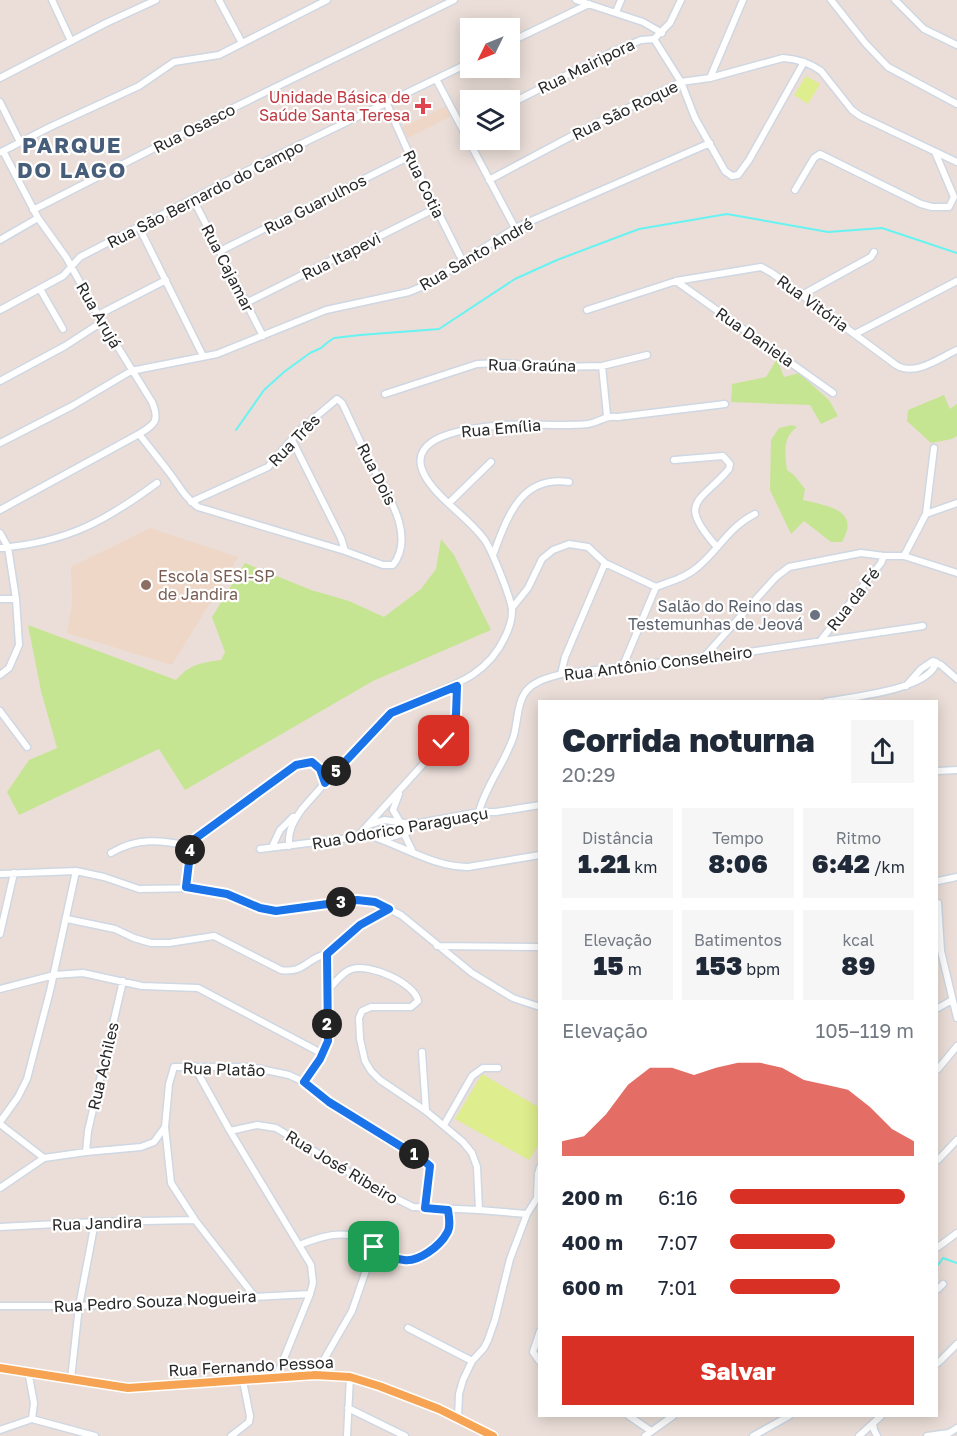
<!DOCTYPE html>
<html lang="pt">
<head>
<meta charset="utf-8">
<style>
  :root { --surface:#fff; --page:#f6f6f7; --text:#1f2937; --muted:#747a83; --accent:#d93025 }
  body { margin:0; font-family:"Golos Text",sans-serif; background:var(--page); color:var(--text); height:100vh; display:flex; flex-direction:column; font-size:22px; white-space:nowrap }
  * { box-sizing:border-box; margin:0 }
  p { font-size:20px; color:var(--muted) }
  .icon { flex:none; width:33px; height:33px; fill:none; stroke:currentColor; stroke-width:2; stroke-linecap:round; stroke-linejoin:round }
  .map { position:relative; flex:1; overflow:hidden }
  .sheet { position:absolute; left:538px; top:700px; width:400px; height:717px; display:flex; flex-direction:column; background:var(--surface); border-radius:0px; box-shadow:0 3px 15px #0003 }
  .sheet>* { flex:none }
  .needle { width:39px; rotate:227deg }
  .buttons { position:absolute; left:460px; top:18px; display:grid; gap:12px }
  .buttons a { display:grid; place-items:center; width:60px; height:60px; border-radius:0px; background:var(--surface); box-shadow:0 3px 15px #0003; font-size:30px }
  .pin { position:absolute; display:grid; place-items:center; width:51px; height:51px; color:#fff; margin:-26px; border-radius:12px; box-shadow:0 3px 9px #0006 }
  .km { position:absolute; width:30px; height:30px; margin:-15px; border-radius:50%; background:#222; color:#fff; font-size:16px; line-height:30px; text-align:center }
  .round { display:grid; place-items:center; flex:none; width:63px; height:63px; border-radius:0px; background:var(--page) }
  .head { display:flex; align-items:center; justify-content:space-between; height:102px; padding:0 24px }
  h1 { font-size:33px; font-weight:800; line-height:45px }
  .figures { display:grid; grid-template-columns:repeat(3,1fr); gap:9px; height:102px; padding:6px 24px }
  .figures div { display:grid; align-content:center; border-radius:0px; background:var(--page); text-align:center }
  .figures b { font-size:26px; font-weight:800 }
  .figures small { font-size:16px; font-weight:400 }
  .figures p { font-size:16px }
  .chart { height:168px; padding:12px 24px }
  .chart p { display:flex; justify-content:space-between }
  .chart svg { width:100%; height:108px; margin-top:6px; fill:var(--accent); opacity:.7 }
  .action { display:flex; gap:12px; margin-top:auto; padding:12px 24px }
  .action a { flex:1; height:69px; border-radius:0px; background:var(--accent); color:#fff; font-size:24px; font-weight:800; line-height:69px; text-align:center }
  ul { padding:0 24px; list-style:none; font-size:20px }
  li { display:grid; grid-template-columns:96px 72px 1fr; align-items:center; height:45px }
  li i { height:15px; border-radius:8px; background:var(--accent) }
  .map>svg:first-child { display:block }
  .education { fill:#eed7c7 }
  .green { fill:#c5e592 }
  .pitch { fill:#deed8d }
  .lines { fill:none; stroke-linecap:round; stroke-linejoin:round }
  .stream { stroke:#66f3f2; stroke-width:2 }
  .minor-casing { stroke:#ced7e2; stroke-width:9 }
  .major-casing { stroke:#fff; stroke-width:11 }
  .minor { stroke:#fff; stroke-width:6 }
  .major { stroke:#f6a453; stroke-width:8 }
  .route-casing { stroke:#fff; stroke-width:12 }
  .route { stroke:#1a73e8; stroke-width:8 }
  .health-dot { fill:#e0444e; stroke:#fff; stroke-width:2 }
  .education-dot { fill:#8d6e63; stroke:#fff; stroke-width:2 }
  .worship-dot { fill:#6b7280; stroke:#fff; stroke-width:2 }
  .labels { text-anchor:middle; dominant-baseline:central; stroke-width:4.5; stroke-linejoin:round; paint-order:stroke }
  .street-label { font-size:16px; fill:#282828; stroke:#fff }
  .health-label { font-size:16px; fill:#be3a42; stroke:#fff; text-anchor:end }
  .education-label { font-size:16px; fill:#785e54; stroke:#fff; text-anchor:start }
  .worship-label { font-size:16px; fill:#5b616d; stroke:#fff; text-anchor:end }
  .district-label { font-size:22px; font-weight:bold; letter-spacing:1.5px; fill:#475e7a; stroke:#fff }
</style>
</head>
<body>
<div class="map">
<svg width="957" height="1436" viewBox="0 0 957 1436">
  <rect width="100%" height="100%" fill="#ebded8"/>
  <path class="education" d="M446,106L451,116L408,138L402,127Z
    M150,528L238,557L172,665L67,633L72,603L71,567Z"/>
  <path class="green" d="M777,359L784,377L799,373L829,400L838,416L821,424L810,405L731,402L732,384L766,377Z
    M944,395L950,409L957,404V436L952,439L931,443L907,421L908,410Z
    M792,425L797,427C782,438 785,453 787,470L794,475L805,489L803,500C827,506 861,509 842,542H831L804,521L791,534L770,490L771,440L779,428Z
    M441,539L454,555L491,630L373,681L185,790L159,749L19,815L7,792L29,760L57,748L41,691L28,625L176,680C190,664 200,663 221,660L225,652L212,617L245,563L311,590L349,601L384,617L421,589L436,569Z"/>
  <path class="pitch" d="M806,76L820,84L808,104L794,95Z
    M482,1074L540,1108V1142L529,1160L455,1119Z"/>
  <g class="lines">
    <path class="stream" d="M236,430L264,390L284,372L310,353L321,348L328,342L334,338L360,335L439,329L515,279L557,260L639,229L727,214L828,232L882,228L957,253
      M938,1265L943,1258L957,1263"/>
    <defs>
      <path id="minor" d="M52,0L71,41
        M219,0L242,43
        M576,0L643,22L662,33
        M831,0L866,44L888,67L957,104
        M895,0L924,29L957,45
        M616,12L621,0
        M654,39L681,82L695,118L725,171L732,176L738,175L749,160L804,62
        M510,42L589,4
        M0,78L106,23L156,0
        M710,78L743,0
        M436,79L515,228
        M0,102L20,142
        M387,104L410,156L463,262
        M510,104L610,53L641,40L654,39L670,23L681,0
        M462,128L471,123
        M3,151L38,218L66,257L98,315L152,402C160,421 155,424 139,434C149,447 159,459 168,471C179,485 184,497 198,507L345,551L383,565H393C418,533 382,487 368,458C359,440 351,421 342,403L337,399L300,430L268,467L191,502
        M1,152L50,127L139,86L174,62L219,55L327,0
        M489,180L585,129L681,82L710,78L783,58C797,59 810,63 821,71L852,110L860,116L957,162
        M795,190L814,158L820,154L921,204L932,207H949L954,197L935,152
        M193,199L263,336
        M33,210L229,110L454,0
        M139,227L203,356
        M0,240L38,218
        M220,251L410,156
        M676,281L833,393
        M40,289L63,329
        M802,295L871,257L874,252
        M246,303L436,208
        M0,310L63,276L80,257L268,160L471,62
        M587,310L676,281L761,267L772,273L896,365C915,377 939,358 957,350
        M98,315L166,280
        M855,334L957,281
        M602,366L607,415
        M0,381L65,346L102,322
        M385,394L477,364L500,363L558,367L602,366L647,355
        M292,440L341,538L345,551
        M0,443L72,406L131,371L217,354L326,310L409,292L426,285L515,228L710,143
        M674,460L723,456L730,464L729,469C700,503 676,501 717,547
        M449,503L491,462
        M0,510L139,434
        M926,514L957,503
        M0,533L8,547L16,599L19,645L9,668L0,675
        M0,548C67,542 104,522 157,483
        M493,555C507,518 520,475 569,482
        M904,556L926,514L934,448
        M0,599H16
        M512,608L528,588L542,559L553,550L569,544L588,547L605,563L656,587C671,581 686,578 699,566C719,549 730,526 755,514
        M821,640L881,563L884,556
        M704,657L776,577L789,567L861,553L884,556H904L957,573
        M622,668L656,587
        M561,674L565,657L605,563
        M906,686L921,669L933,661L941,665L957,679
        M825,702C850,697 931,690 936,662
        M0,711L27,747
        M938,771L957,770
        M399,794L393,810L400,822L410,824L405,836L412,850
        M479,812C486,784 506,762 514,735C518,720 517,702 527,690C536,680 549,678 561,674L742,653L923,626
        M369,825L384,820L400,822
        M368,835C401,845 433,867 468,867L540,855
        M357,837L444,741L456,715L457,685
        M384,839L405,833
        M289,846C288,830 293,822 302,809C322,786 342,764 363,742C372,732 380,720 392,713C432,688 482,687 505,637C509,629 512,619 512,611C512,600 491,548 484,539C471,521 451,508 436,491C391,441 454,430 493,426C525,422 557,427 588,424C601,422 604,415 618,417L725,404
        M272,847L280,830L293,817
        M260,849L357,837L398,827L479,812H496L540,805
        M111,853C137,837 161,840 191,846
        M0,874L76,871L104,877L139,889L203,888L227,894L260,907L276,911L340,902H375L401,915L472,973L513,998L540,1007
        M938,881L957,877
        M186,887C187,876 187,854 191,845C198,830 278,778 296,765C314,758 321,765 325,783
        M938,903L941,951L957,1018
        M67,919L115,929L134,938L151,943H169L214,936L281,970C304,974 308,957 327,954
        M0,934L14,873
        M437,946L540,947
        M0,989L54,975L83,973L142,986L198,988L323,1054
        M327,991C334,984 342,972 352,969C369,963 415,983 418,1001L411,1007H371L362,1011L359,1018L360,1039L365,1061L371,1071L380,1080L426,1111L463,1142L472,1153L477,1167L479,1210
        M938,1008L952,1000
        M422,1052L426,1111
        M194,1066L230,1131L311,1265L313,1283L310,1294L276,1378
        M938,1069L957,1046
        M304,1082L329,1102L428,1163L431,1171L425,1208
        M0,1122L18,1097L27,1079L50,991L76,871
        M0,1124L44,1158
        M444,1125L472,1076L483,1068H498
        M165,1127L171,1183L195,1220L255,1297
        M230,1131L257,1125L276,1128L373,1187L413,1207L479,1210L527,1214
        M86,1152L88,1131L123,981
        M938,1160L957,1140
        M0,1188L44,1158L86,1152L141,1147L154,1142L165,1127L169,1084L174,1067H251L289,1075L304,1082L320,1059L328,1041L327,954L361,925L389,909
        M0,1227L95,1222L195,1220
        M299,1245C315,1239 331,1233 348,1235C356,1236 362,1240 369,1244C396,1260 409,1268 434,1246C447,1235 450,1227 449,1210
        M938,1247L957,1233
        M938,1289L943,1284
        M0,1306H79L310,1294
        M408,1328L472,1361
        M540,1331L533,1352L540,1362
        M938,1363L957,1344
        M28,1371L34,1403L32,1419
        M315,1375L352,1311L374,1247
        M71,1379L79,1306L95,1222
        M348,1408L405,1436
        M629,1416L651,1431
        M458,1418L459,1394L463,1380L472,1361L484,1348L488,1340L495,1320L510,1259L527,1214L537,1198L538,1174L540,1167
        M873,1423L874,1430L877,1436
        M0,1430L32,1419L95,1436
        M231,1436L249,1422L250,1416L243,1381
        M347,1436L350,1377
        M645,1436L673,1416
        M753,1436L789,1416
        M859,1436L881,1416
        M927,1436L949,1433L957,1428"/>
      <path id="major" d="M0,1368L128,1388L315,1375L350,1377L379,1386L439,1409L493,1436"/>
    </defs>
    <use href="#minor" class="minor-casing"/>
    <use href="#major" class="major-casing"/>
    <use href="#minor" class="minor"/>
    <use href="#major" class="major"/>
  </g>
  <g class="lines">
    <defs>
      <path id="route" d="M374,1247C384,1253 393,1259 404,1260C419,1262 440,1246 447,1233C451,1227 449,1217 448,1210L425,1208L430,1166L423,1160L329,1102L304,1082L320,1059L328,1041L327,954L360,925L389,909L375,902L357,900L276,911L260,908L227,894L186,887L191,846L196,838L296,765L312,762L320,769L325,783L391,713L457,686L456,715L444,741"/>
    </defs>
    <use href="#route" class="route-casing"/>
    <use href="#route" class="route"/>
  </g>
  <path class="health-dot" d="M420 97h6v6h6v6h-6v6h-6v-6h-6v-6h6z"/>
  <circle class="education-dot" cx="146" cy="585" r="6"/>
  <circle class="worship-dot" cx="815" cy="615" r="6"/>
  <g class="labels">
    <g class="street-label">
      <text transform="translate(586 66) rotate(-26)">Rua Mairipora</text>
      <text transform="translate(625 110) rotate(-26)">Rua São Roque</text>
      <text transform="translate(194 128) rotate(-27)">Rua Osasco</text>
      <text transform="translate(424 184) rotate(64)">Rua Cotia</text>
      <text transform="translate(205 194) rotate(-27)">Rua São Bernardo do Campo</text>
      <text transform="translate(315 204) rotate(-27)">Rua Guarulhos</text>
      <text transform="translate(476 254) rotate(-30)">Rua Santo André</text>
      <text transform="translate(341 256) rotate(-27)">Rua Itapevi</text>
      <text transform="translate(228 268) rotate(63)">Rua Cajamar</text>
      <text transform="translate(813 303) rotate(36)">Rua Vitória</text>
      <text transform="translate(99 315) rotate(60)">Rua Arujá</text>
      <text transform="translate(755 337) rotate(35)">Rua Daniela</text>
      <text transform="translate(532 365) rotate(1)">Rua Graúna</text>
      <text transform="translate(501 428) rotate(-5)">Rua Emília</text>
      <text transform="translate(294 440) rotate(-46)">Rua Três</text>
      <text transform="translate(377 474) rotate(63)">Rua Dois</text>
      <text transform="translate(853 599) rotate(-52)">Rua da Fé</text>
      <text transform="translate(658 663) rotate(-7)">Rua Antônio Conselheiro</text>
      <text transform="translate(400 828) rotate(-10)">Rua Odorico Paraguaçu</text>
      <text transform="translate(103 1066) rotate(-77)">Rua Achiles</text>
      <text transform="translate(224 1069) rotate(2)">Rua Platão</text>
      <text transform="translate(342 1167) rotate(31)">Rua José Ribeiro</text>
      <text transform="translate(97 1223) rotate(-2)">Rua Jandira</text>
      <text transform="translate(155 1301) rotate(-3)">Rua Pedro Souza Nogueira</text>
      <text transform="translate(251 1366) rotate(-3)">Rua Fernando Pessoa</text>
    </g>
    <g class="health-label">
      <text x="410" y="97">Unidade Básica de<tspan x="410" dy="18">Saúde Santa Teresa</tspan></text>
    </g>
    <g class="education-label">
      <text x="158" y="576">Escola SESI-SP<tspan x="158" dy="18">de Jandira</tspan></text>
    </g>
    <g class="worship-label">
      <text x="803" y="606">Salão do Reino das<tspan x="803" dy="18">Testemunhas de Jeová</tspan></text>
    </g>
    <g class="district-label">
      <text x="72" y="144">PARQUE<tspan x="72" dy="25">DO LAGO</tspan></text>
    </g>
  </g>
</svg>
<div class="buttons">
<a><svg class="needle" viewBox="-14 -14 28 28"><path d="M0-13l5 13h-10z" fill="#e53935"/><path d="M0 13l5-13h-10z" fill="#747a83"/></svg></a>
<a><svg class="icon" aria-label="layers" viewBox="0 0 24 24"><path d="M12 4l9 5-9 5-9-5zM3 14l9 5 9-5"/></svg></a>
</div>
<div class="pin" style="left:374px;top:1247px;background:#1e9e55"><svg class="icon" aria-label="arrive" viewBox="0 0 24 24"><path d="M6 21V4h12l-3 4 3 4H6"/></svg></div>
<div class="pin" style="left:444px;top:741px;background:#d93025"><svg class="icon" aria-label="check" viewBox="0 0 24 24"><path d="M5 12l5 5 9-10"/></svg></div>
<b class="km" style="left:414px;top:1154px">1</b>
<b class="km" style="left:327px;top:1024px">2</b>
<b class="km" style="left:341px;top:902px">3</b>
<b class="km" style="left:190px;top:850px">4</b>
<b class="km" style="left:336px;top:771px">5</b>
<section class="sheet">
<div class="head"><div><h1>Corrida noturna</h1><p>20:29</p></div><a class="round"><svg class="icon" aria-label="share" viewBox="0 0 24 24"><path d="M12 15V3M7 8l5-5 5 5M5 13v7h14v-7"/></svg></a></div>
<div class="figures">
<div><p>Distância</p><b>1.21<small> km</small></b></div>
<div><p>Tempo</p><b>8:06</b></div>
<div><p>Ritmo</p><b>6:42<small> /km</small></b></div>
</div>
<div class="figures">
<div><p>Elevação</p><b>15<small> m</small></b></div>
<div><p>Batimentos</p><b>153<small> bpm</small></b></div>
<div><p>kcal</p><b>89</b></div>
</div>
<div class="chart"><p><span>Elevação</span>105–119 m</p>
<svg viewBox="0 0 160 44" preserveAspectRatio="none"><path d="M0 44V38L10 36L20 27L30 15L40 8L50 8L60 11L70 8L80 6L90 6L100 8L110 13L120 15L130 17L140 24L150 33L160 38V44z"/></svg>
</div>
<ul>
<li><b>200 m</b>6:16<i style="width:95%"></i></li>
<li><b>400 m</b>7:07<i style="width:57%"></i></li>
<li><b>600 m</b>7:01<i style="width:60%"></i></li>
</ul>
<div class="action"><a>Salvar</a></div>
</section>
</div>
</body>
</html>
